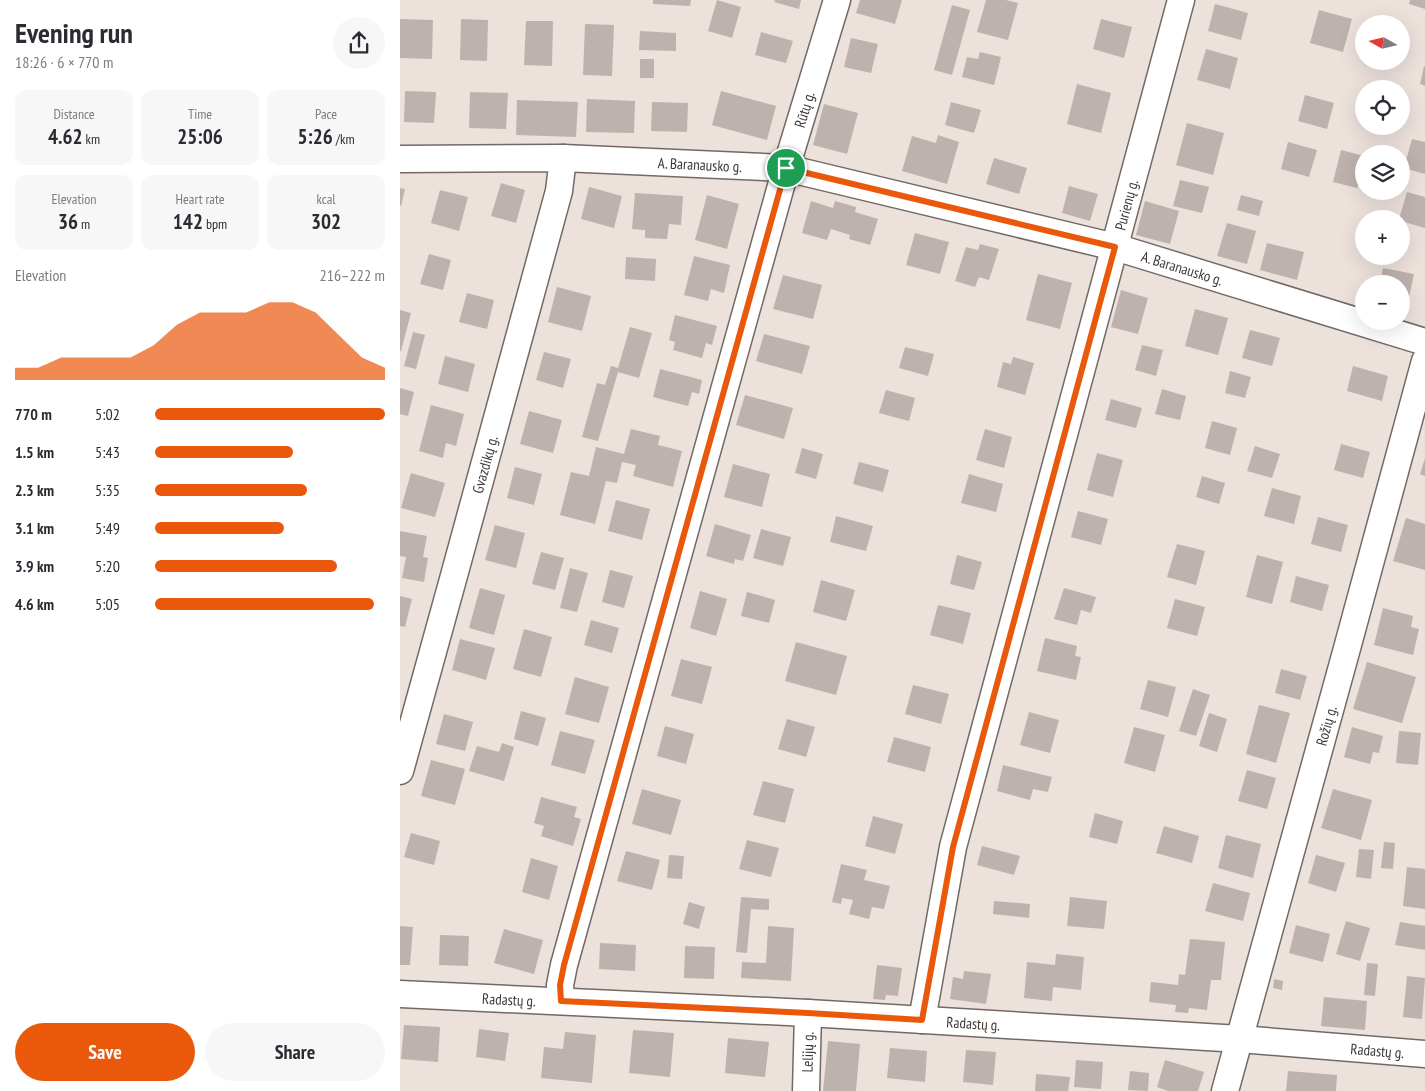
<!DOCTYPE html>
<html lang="en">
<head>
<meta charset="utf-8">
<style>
  :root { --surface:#fff; --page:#f7f7f7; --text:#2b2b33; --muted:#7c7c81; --accent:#ea580c }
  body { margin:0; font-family:"PT Sans Narrow",sans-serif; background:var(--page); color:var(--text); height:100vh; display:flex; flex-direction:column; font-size:19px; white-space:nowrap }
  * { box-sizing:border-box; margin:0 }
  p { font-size:16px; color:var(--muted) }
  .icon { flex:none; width:28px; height:28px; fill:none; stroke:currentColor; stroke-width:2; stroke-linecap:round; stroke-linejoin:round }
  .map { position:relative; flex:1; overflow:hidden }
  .drawer { display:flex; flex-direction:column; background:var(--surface); width:400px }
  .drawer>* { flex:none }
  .needle { width:32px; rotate:278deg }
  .buttons { position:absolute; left:955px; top:15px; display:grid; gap:10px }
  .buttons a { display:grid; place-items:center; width:55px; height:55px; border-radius:50%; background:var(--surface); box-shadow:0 5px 20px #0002; font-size:25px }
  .pin { position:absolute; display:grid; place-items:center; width:42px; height:42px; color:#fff; margin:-21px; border:2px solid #fff; border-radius:50%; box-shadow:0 1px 5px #0007 }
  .round { display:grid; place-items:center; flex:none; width:52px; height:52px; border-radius:26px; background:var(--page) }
  .summary { display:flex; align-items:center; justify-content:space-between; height:85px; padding:0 15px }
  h1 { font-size:28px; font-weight:600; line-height:38px }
  .figures { display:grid; grid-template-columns:repeat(3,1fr); gap:8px; height:85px; padding:5px 15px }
  .figures div { display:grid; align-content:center; border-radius:12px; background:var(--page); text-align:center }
  .figures b { font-size:21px; font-weight:600 }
  .figures small { font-size:14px; font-weight:400 }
  .figures p { font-size:14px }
  .chart { height:140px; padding:10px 15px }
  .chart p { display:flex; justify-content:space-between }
  .chart svg { width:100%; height:90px; margin-top:5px; fill:var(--accent); opacity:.7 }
  .cta { display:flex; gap:10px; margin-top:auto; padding:10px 15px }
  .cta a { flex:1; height:58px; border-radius:30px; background:var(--accent); color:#fff; font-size:20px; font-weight:600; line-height:58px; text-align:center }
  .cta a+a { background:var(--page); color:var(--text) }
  ul { padding:0 15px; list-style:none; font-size:16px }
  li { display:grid; grid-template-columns:80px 60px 1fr; align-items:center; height:38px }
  li i { height:12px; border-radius:6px; background:var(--accent) }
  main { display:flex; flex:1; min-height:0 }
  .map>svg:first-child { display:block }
  .building { fill:#beb2ae }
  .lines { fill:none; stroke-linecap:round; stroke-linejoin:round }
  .minor-casing { stroke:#736964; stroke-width:29 }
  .minor { stroke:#fff; stroke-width:26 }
  .route-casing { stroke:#fff; stroke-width:10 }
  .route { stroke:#ea580c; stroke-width:6 }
  .labels { text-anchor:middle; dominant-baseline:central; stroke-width:4; stroke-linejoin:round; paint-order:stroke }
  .street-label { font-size:15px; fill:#3e3937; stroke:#ede1dc }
</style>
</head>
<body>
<main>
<section class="drawer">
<div class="summary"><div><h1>Evening run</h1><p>18:26 · 6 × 770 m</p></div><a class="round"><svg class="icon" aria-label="share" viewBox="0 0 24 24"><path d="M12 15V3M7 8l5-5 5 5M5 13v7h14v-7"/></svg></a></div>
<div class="figures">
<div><p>Distance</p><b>4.62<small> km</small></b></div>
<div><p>Time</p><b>25:06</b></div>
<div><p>Pace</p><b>5:26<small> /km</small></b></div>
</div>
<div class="figures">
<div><p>Elevation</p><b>36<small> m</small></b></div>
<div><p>Heart rate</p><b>142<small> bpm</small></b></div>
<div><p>kcal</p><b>302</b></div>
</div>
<div class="chart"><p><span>Elevation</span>216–222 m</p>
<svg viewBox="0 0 160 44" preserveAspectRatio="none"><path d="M0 44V38L10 38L20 33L30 33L40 33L50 33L60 27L70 17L80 11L90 11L100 11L110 6L120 6L130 11L140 22L150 33L160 38V44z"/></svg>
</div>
<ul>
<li><b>770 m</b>5:02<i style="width:100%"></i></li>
<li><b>1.5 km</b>5:43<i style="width:60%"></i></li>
<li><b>2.3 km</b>5:35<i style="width:66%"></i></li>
<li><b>3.1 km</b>5:49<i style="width:56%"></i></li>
<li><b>3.9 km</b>5:20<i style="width:79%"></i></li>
<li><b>4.6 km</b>5:05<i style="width:95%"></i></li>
</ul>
<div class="cta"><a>Save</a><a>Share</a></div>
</section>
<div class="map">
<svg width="1025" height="1091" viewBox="0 0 1025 1091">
  <rect width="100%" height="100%" fill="#ede1dc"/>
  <path class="building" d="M253,0H291L290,6L253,4Z
    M317,0L341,7L332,38L308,31Z
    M375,0H401L399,9L374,2Z
    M460,0H502L495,24L456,13Z
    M586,0H606L618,3L608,40L577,32Z
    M1010,0H1025V9L1009,4Z
    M815,4L848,13L841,40L808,31Z
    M552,5L570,10L552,75L534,70Z
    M919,10L952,19L943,52L910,43Z
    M0,19L33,20L32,59L0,58Z
    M61,19L88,20L87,61L60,60Z
    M701,19L732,27L724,58L693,49Z
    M126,21H153L152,66L124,65Z
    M185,24L214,25L212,76L183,75Z
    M240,31L276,33V51L239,50Z
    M361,32L393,41L386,63L355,55Z
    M451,38L478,44L471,73L444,67Z
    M806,49L838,58L830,89L797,80Z
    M580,52L601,57L594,85L562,77L567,57L578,59Z
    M240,59H254V78H240Z
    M1024,66H1025V86L1020,84Z
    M677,84L711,93L701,133L667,124Z
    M5,91L36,92L34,123L4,122Z
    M321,91L376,106L367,140L312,125Z
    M70,92L108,93L106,129L69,128Z
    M905,95L934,103L927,129L898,121Z
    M187,99L235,101L234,133L186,132Z
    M117,100L178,102L176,137L116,135Z
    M252,102L288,103L287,132L251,131Z
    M551,102L581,110L574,133L545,125Z
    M424,104L458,113L447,154L413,145Z
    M787,123L824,133L813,175L776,165Z
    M538,135L559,142L547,184L502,171L512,136L536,143Z
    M1012,139L1025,142V174L1004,168Z
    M888,142L917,150L909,177L881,169Z
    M941,150L964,156V164L957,188L933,182Z
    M594,158L627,168L619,194L586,184Z
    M780,180L809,187L802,213L773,206Z
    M101,183L125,190L116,223L91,216Z
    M669,186L698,194L690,221L662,213Z
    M189,187L222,196L214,228L181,219Z
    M0,188L5,189L1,206H0Z
    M40,190L68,197L59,231L31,223Z
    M1007,192L1025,197V228L1001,221V219H999Z
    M235,193L283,196L281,225L269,224L267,239L245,238V230L232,229Z
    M307,195L339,204L327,249L295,240Z
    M841,195L863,201L859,216L837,210Z
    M411,201L433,208L435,201L456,207L455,212L478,219L470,245L449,239L450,235L431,229L427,240L402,233Z
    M745,201L779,211L770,244L736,235Z
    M827,223L856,231L847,264L817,256Z
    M515,233L549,242L540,274L506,265Z
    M867,243L904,252L897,280L860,270Z
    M580,244L599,249L589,280L579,277L575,287L555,281L566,247L578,250Z
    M29,254L51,260L43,290L20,284Z
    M294,256L330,265L324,293L311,289L308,301L284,295Z
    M226,257L256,259L255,281L225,279Z
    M983,268L1014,274L1009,297L1004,296L1002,305L1001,284H969V280L980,282Z
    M638,274L672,283L660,329L626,320Z
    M383,275L422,285L413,319L373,309Z
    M157,287L191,296L182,331L148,322Z
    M721,290L748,298L738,334L711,327Z
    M67,293L94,300L87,329L59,322Z
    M795,309L828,318L818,355L785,346Z
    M0,310L11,313L1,351H0Z
    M275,315L317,326L312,345L306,343L302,358L273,350L275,342L269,340Z
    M230,327L252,333L239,378L218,372L198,441L182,437L197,383L205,385L211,366L218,368Z
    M850,330L880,338L872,366L842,358Z
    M13,332L25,335L16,369L4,366Z
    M364,334L410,346L402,374L356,361Z
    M742,345L763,350L756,376L735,370Z
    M505,347L534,354L528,376L499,368Z
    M144,352L171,359L163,388L136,380Z
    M45,356L75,364L68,392L38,384Z
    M613,357L634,363L625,395L597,387L603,362L611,364Z
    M953,366L988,376L982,401L947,391Z
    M260,369L302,380L299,394L292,392L288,406L253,397Z
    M830,371L851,377L845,398L825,393Z
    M0,388L14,392L8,416L0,414Z
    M762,389L786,396L780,420L755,414Z
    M486,390L515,398L509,421L479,413Z
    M345,395L393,408L384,439L336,425Z
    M711,399L742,408L736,428L705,420Z
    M31,405L64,414L56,446L46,443L43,458L19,451Z
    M129,411L162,420L153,453L120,444Z
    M812,421L837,428L830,455L805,448Z
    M231,429L260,436L258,445L282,451L273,487L233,476L236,465L222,462L217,483L206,481L195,524L160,515L171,472L189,476L196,447L224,454Z
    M585,429L612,437L604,468L576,460Z
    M941,444L970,452L963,478L934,470Z
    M855,446L880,454L872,478L847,471Z
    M402,448L423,454L416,479L395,473Z
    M697,453L723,460L713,497L687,490Z
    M1025,458V476L1020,474Z
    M459,462L489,470L483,492L453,484Z
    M333,464L370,474L362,507L324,497Z
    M115,467L142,474L134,505L107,498Z
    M11,473L45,483L35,517L1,508Z
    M569,474L603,484L596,512L561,503Z
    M802,476L825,483L819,504L796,497Z
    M872,488L901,496L894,524L864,516Z
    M216,500L250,509L242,540L208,531Z
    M678,511L708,519L701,545L671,537Z
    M436,516L473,526L466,551L430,542Z
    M918,517L948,525L941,552L911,544Z
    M1006,518L1025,524V570L993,561Z
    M315,524L351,535L343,561L335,559L334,564L306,556Z
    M95,525L125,533L116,568L85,560Z
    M361,529L391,537L383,566L353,558Z
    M0,531L27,536L23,557L28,558L24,582L2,578L6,557L0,556Z
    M777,544L805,551L796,585L767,577Z
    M141,552L164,558L155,590L132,584Z
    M557,555L582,562L574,590L550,584Z
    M857,555L883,562L872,604L846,597Z
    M170,568L188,573L177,612L160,608Z
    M210,570L233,576L224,608L202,602Z
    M896,576L929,585L922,611L890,602Z
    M421,580L455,590L446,621L413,612Z
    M80,588L105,595L94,635L69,628Z
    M664,588L696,597L691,613L681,610L677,625L654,619Z
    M300,591L327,599L316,636L290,628Z
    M347,592L375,600L369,623L341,616Z
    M0,596L12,599L5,627L0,626Z
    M775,599L805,607L797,636L767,628Z
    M538,605L571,613L563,644L530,635Z
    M983,608L1013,616L1011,627L1019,629L1013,655L974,645Z
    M191,620L219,628L212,653L184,645Z
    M124,629L152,637L141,677L113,669Z
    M645,638L677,646L675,656L681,657L676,680L637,671Z
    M60,639L95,648L86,680L52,670Z
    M396,642L447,656L436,695L385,681Z
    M281,659L312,667L302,704L271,696Z
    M967,662L1016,677L1002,723L953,709Z
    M881,669L907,676L900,700L875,693Z
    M175,677L209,687L199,723L165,714Z
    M748,680L776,687L768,717L740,709Z
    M513,685L549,694L541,724L505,714Z
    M793,689L810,695L796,736L779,731Z
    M859,705L890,713L876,763L846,754Z
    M121,711L146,718L138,746L114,739Z
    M629,712L659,720L650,753L620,745Z
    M809,713L827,719L817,752L799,746Z
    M44,714L73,722L65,751L36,744Z
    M387,719L415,727L406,757L378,749Z
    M265,726L294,734L286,764L257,756Z
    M734,727L765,735L755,772L724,763Z
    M952,727L983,736L979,753L973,752L970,764L944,757Z
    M160,731L195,740L185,774L151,765Z
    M999,731L1021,733L1018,765L996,763Z
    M494,737L531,747L525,772L487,762Z
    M102,743L114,747L104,781L69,771L77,746L99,752Z
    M31,760L65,769L55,805L21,796Z
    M603,765L652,777L648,792L633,789L630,800L597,791Z
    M847,770L876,778L867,809L838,801Z
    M363,781L394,789L385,823L353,815Z
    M242,789L281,800L271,835L232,824Z
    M933,789L972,800L961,840L921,828Z
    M141,797L177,807L174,817L181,819L173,846L141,836L144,826L134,823Z
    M695,813L723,821L717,844L689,837Z
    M473,816L503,824L495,854L465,846Z
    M764,826L799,836L792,863L756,853Z
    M11,833L40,841L34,865L4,857Z
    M826,835L861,844L853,878L818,868Z
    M347,840L379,848L371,877L339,869Z
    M984,842L995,843L993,869L981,868Z
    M582,846L620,856L614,875L577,865Z
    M959,849L974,850L971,879L956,877Z
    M226,851L260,860L252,890L217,881Z
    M269,855L284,856L282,879L267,878Z
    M916,855L945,863L936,892L908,883Z
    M131,858L158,866L149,900L122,892Z
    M441,864L467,870L464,880L490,886L484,909L472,907L469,919L449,914L453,900L442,898L441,904L432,902Z
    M1007,867L1025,869V909L1003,906Z
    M813,883L850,893L843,921L805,911Z
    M341,897L369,899V910L351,909L347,953L336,952Z
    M670,897L707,901L704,929L667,926Z
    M594,901L630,904L629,918L593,914Z
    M289,902L305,907L299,929L283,924Z
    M946,921L970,928L960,961L936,954Z
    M1000,922L1025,926V950L995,945Z
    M896,925L930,934L923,962L889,953Z
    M0,926L13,927L10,965H0Z
    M368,926L394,928L391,981L341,978L342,962L366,963Z
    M104,929L143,940L134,974L94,963Z
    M40,935L69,936L68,966L39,965Z
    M790,939L825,942L821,980H811L807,1010L789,1008L788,1013L775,1012L776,1005L749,1002L751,982L778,985L779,974L785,975Z
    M200,943L236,945L235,971L199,969Z
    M285,946L315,947L314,979L284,978Z
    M656,954L684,957L681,990L653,987L652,1001L624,998L627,962L655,965Z
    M967,963L978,964L975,996L964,995Z
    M477,965L502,968L498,996L486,995L485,1000L473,999Z
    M564,971L591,974L586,1004L550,999L553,977L563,979Z
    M1007,976L1025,978L1022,1019L1003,1017Z
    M874,979L883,981L882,990L873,988Z
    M924,997L967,1001L965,1030L921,1026Z
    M4,1025L40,1027L38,1062L1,1059Z
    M79,1029L109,1033L105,1061L76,1057Z
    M233,1030L274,1033L270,1077L229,1073Z
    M165,1032L196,1035L192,1083L141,1078L144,1047L163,1049Z
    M328,1038L369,1042L365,1077L325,1073Z
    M428,1041L460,1044L456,1091H423Z
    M490,1048L527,1051L525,1082L487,1078Z
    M566,1050L596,1052L593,1085L563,1082Z
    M676,1060L703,1062L701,1089L674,1087Z
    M765,1060L804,1072L798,1091H768L757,1087Z
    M730,1071L749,1073L748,1091L728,1090Z
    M888,1071L937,1075L936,1091H886Z
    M636,1074L670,1077L668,1091H635Z"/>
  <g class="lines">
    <defs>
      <g id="minor">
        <path id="s1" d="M0,159L163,158L386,168L715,247L1025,342"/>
        <path id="s2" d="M0,771L55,572L159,191L163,158"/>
        <path id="s3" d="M0,994L408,1013L840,1039L1025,1054"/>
        <path id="s4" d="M161,1001L160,985L164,965L386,168L437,0"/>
        <path id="s5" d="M522,1020L553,847L781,0"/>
        <path id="s6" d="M406,1091L408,1013"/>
        <path id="s7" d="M825,1091L946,652L1025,361"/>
      </g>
    </defs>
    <use href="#minor" class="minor-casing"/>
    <use href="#minor" class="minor"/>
  </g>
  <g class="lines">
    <defs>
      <path id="route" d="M386,168L715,247L553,847L522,1020L408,1013L161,1001L160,985L164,965Z"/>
    </defs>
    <use href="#route" class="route-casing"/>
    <use href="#route" class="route"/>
  </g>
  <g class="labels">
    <g class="street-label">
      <text stroke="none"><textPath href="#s4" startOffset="925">Rūtų g.</textPath></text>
      <text stroke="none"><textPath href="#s1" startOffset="300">A. Baranausko g.</textPath></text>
      <text stroke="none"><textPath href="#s5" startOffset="841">Purienų g.</textPath></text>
      <text stroke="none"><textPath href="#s1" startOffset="795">A. Baranausko g.</textPath></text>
      <text stroke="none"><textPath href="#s2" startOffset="318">Gvazdikų g.</textPath></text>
      <text stroke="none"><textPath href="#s7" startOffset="379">Rožių g.</textPath></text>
      <text stroke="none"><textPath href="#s3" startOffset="109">Radastų g.</textPath></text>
      <text stroke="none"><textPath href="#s3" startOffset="574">Radastų g.</textPath></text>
      <text stroke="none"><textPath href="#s3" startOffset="979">Radastų g.</textPath></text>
      <text stroke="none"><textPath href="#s6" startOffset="39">Lelijų g.</textPath></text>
    </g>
  </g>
</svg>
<div class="buttons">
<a><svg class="needle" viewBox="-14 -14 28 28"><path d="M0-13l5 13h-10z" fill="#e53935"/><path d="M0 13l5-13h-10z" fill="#7c7c81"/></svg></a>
<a><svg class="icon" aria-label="locate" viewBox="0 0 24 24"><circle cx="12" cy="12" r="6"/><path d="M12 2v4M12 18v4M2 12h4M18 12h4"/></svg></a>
<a><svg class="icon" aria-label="layers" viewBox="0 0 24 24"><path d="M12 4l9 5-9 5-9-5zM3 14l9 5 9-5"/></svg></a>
<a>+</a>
<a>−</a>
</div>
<div class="pin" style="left:386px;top:168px;background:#1e9e55"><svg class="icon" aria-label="arrive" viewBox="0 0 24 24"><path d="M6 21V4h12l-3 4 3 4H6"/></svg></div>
</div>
</main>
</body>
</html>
